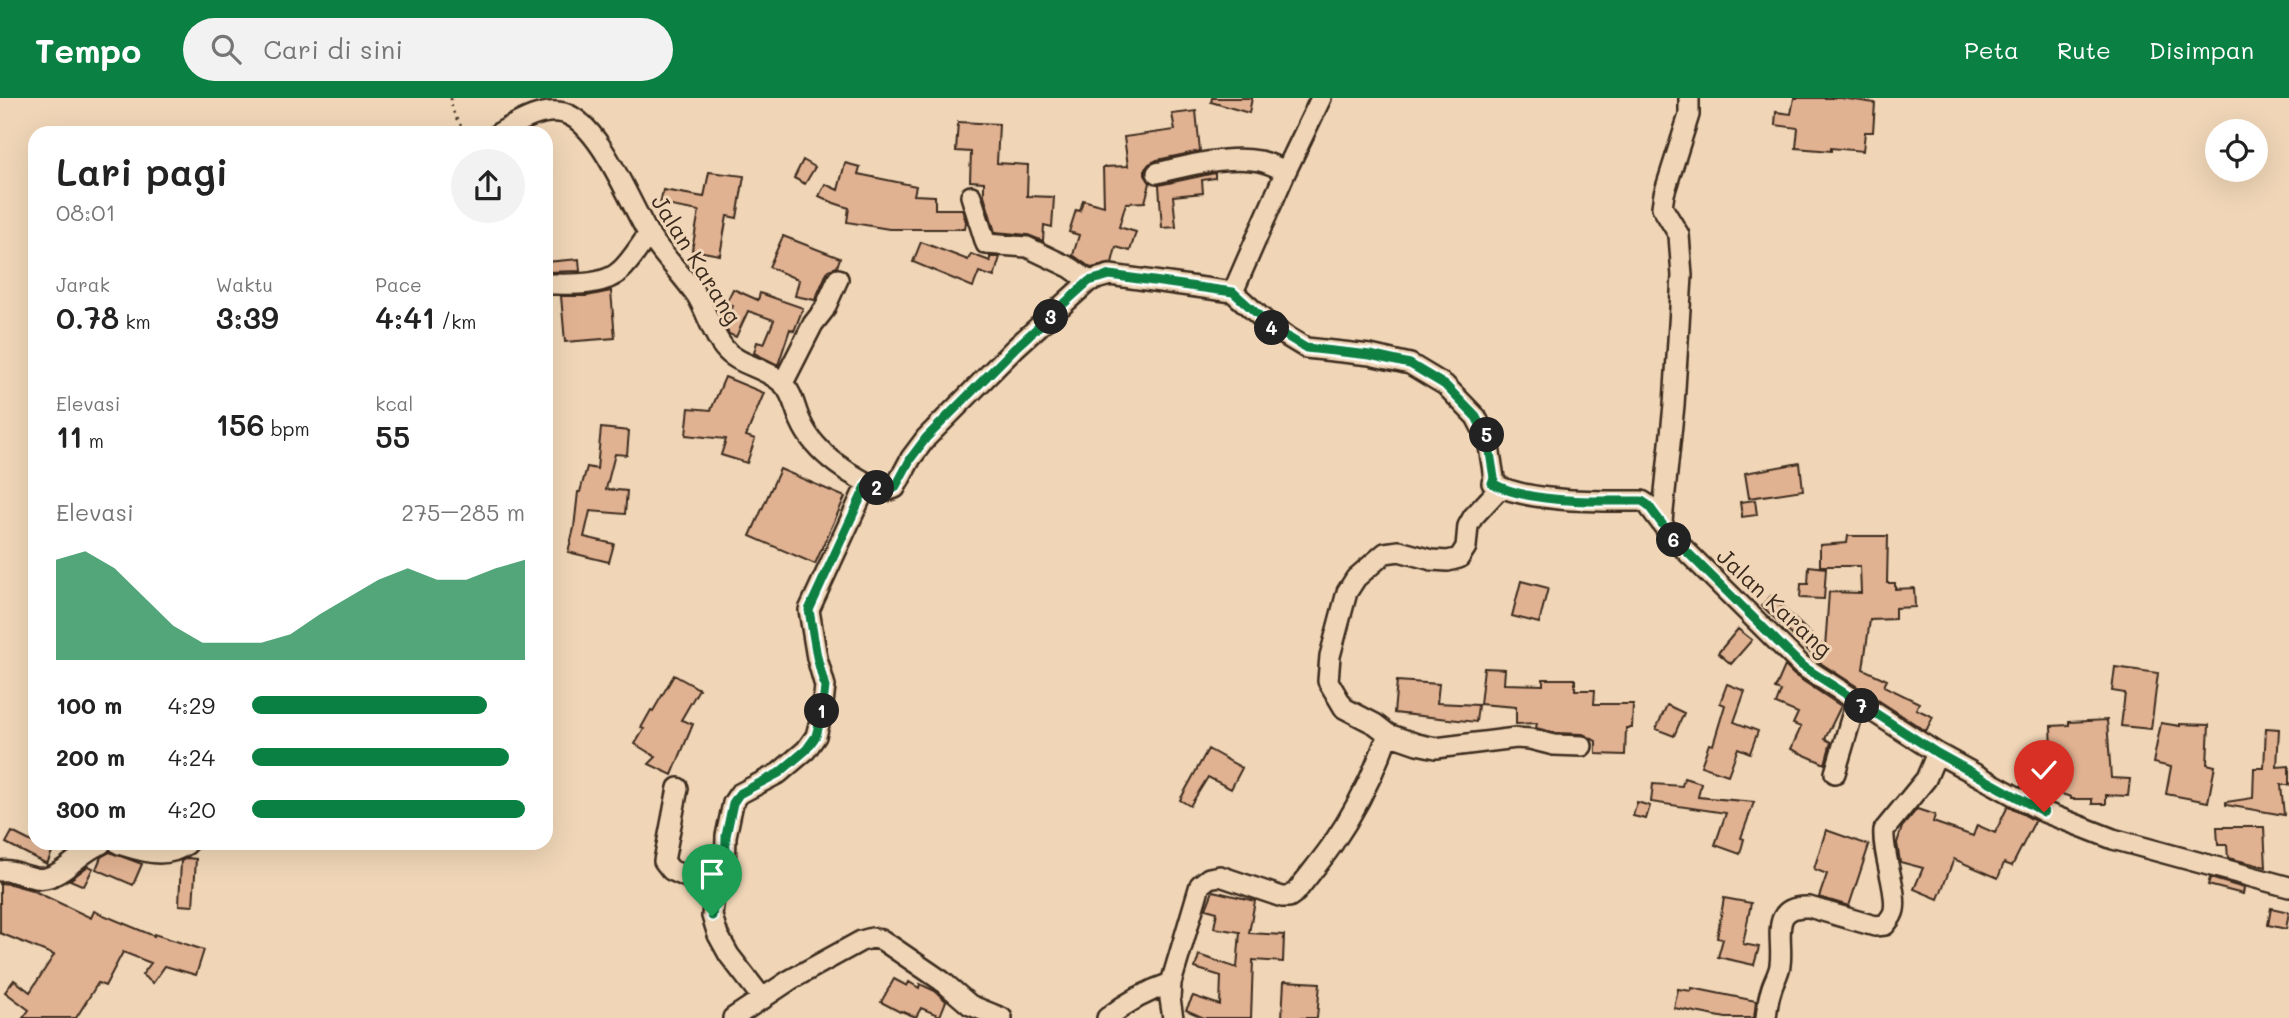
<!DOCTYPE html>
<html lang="id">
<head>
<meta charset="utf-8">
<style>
  :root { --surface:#fff; --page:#f2f2f2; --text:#222; --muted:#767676; --accent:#0b8043 }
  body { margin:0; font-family:Mali,sans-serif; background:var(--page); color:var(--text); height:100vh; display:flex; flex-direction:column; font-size:26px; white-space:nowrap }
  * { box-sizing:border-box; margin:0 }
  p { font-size:23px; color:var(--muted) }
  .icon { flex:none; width:38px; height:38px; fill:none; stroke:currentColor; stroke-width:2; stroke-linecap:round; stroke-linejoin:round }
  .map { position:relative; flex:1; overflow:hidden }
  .details { position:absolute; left:28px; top:28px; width:525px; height:724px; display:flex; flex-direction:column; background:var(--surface); border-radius:21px; box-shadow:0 7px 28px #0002 }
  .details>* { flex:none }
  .fabs { position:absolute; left:2205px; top:21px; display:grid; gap:14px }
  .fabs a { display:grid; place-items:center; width:63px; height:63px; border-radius:50%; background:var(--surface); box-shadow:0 7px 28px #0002; font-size:35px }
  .pin { position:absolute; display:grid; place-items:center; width:60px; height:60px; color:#fff; margin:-72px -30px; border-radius:50% 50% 50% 0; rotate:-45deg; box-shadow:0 0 7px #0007 }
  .pin .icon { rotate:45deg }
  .km { position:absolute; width:35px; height:35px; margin:-18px; border-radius:50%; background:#222; color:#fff; font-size:19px; line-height:35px; text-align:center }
  .round { display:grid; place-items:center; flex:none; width:74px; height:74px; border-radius:37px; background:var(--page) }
  .head { display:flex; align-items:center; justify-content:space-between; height:119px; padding:0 28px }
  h1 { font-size:38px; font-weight:600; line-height:52px }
  .metrics { display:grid; grid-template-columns:repeat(3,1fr); gap:10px; height:119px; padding:7px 28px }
  .metrics div { display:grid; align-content:center }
  .metrics b { font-size:30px; font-weight:600 }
  .metrics small { font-size:19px; font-weight:400 }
  .metrics p { font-size:19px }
  .chart { height:196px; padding:14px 28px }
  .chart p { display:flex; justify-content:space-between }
  .chart svg { width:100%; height:126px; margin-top:7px; fill:var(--accent); opacity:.7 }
  ul { padding:0 28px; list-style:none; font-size:23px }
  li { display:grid; grid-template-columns:112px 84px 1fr; align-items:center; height:52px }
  li i { height:18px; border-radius:9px; background:var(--accent) }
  header { display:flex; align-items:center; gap:42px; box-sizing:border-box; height:98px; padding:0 35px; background:var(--accent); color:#fff }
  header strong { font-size:33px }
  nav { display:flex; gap:38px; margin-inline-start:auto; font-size:24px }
  .search { width:490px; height:63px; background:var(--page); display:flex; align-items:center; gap:18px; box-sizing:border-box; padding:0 24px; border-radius:38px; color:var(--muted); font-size:26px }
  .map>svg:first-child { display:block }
  .building { fill:#e1b292; stroke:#3b2a1e; stroke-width:2 }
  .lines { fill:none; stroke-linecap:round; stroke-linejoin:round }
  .minor-casing { stroke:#3b2a1e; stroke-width:24 }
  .path { stroke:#3b2a1e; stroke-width:2.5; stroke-dasharray:2 5; stroke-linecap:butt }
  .minor { stroke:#f0d6b7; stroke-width:19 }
  .route-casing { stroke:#fff; stroke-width:14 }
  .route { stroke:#0b8043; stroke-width:9 }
  .labels { text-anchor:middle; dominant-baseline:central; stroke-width:6; stroke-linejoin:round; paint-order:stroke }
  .street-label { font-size:23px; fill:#3b2a1e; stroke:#f0d6b7 }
</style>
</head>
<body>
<header>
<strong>Tempo</strong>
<div class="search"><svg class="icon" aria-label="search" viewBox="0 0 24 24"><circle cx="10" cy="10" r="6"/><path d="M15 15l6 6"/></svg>Cari di sini</div>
<nav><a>Peta</a><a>Rute</a><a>Disimpan</a></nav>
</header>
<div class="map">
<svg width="2289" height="920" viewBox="0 0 2289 920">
  <rect width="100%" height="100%" fill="#f0d6b7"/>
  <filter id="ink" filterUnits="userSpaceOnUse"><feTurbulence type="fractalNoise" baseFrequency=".0143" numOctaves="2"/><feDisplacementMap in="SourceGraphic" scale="14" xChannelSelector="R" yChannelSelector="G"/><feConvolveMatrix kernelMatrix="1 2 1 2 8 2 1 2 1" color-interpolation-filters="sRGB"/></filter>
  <g filter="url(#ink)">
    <path class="building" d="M1212,0H1252L1249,15L1211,4Z
      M1794,0H1841L1875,5L1873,34H1865L1863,53L1831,50V53L1796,50L1798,30L1775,27L1776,14L1791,16Z
      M1196,13L1200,53L1157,62L1149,66L1145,71V77L1150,85L1145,104L1126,105L1119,129L1136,134L1130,153L1116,149L1112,165L1091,170L1073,157L1079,137L1069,134L1076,112L1080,113L1083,102L1104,108L1103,69L1128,68L1124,39L1175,32L1172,16Z
      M958,24L999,26L997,65L1028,67L1027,98L1054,99L1052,129L1044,127L1043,143L1028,137L995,134L984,97V84L970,83L971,54L956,53Z
      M803,62L815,69L805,86L794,80Z
      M845,65L860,69L858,76L916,88L914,97L935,98V111H962L966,124L965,131H889L847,124L849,110L834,105L819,98L825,86L838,92Z
      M709,74L744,78L737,120L727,118L720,157L692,152L699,113L660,106L663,92L704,99Z
      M1215,75V80L1202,82L1203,95L1173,98L1176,129L1162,130L1159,87Z
      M783,138L840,160L837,169L828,172L815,202L795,198L799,182L769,169Z
      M921,144L968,162L971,156L990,163V159H1000L994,179L979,174L973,189L913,164Z
      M579,161L580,173L546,174V164Z
      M733,191L758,202L760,195L803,210L794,233L790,231L778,267L754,255L757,244L764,246L774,222L748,213L736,239L729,236L725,228L733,208L726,205Z
      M611,193L615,240L565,244L561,198H587Z
      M725,279L764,295L746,338L755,341L747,365L721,357L726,341L686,337L689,310L711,312Z
      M601,330L629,333L627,357L615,356L606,391L627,393L625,416L590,413L584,439L614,446L609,464L568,454L574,430L578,394H580L587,369L597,371Z
      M1800,365L1803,392L1749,400L1745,375Z
      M780,371L845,399L815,466L750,438Z
      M1755,402L1757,417L1742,419L1740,404Z
      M1848,438H1888L1887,485H1895V491L1914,490L1915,509L1895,510V521L1870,522L1863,571L1887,582L1884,588L1919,605L1916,611L1933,619L1926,633L1822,566L1762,508L1771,498L1825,550L1829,494L1861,495L1860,468H1820V447L1847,445Z
      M1809,468L1826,470L1824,501L1800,500L1801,486H1808Z
      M1521,483L1548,490L1539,525L1512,518Z
      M1738,531L1752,542L1731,566L1718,555Z
      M1785,568L1794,577L1841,608L1825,641L1831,644L1825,666L1791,651L1801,629L1793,626L1798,615L1776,606L1781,593L1775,591Z
      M2115,569L2158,575L2151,631L2121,628L2125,595L2112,593Z
      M1484,570L1505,571L1504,586L1543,587V581H1575V592H1595L1594,606H1633L1632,630H1626L1625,657L1596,656V643L1583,636L1556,635L1536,630L1537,625L1516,626V609L1480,606Z
      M674,577L699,591L681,622L693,626L672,677L649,666L656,659L635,646L644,631L641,630L651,612L653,613Z
      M1397,583L1439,586L1437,605L1478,607L1476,624L1394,615Z
      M1727,586L1745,593L1734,624L1758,633L1750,655L1738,650L1728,677L1701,668L1709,646L1713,647L1725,607L1720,605Z
      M1667,607L1684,615L1674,638L1656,631Z
      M2107,622L2111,680L2130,681L2128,698L2106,697V706H2092V701H2071V699L2040,689L2052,652L2051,628L2069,627V624Z
      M2161,625L2180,628V626L2209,627L2207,666L2215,668L2208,704L2166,696L2171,669L2153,665Z
      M2266,630L2279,631L2277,669L2289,668V687H2281L2284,717L2226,707V704L2253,700L2254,670H2264Z
      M1208,651L1242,670L1231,691L1208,679L1190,708L1180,702Z
      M1684,680L1701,685L1698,699L1754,704L1741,740L1744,741L1740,756L1715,747L1726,715L1651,704L1653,686L1682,688Z
      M1637,704L1650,708L1646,721L1633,718Z
      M2008,708L2035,723L2012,768L2004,765L1998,780L1954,761L1938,801L1914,791L1923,770L1900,764L1897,745L1902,729L1917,711L1935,717L1933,724L1973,738L1977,727L1995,735Z
      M2217,729H2264L2266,769L2228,760L2227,747H2218Z
      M1826,732L1869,747L1849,808L1819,799L1827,776L1814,771Z
      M12,734L52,754L47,766L6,745Z
      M110,754L142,766L133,787L96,771L101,759Z
      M187,760L196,761L193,808L179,807L181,763Z
      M88,768L93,770L84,788L70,782Z
      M2210,780L2244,790L2243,796L2208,787Z
      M0,785L10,786L32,792L91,820L94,813L154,838V836L204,852L196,877L165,868L153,885L142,877L151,865L123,854L105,888L98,885L76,920H23L29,912L5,894L14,882L30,894L54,857L0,835Z
      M1213,793L1255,803L1249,835L1284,837L1283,864L1253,862L1251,920H1204L1186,912L1193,898L1220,907L1221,878L1195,870L1199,857L1237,870L1240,834L1214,830L1217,814L1206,811Z
      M1724,800L1751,805L1743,846L1759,849L1754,867L1718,859L1723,841L1717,840Z
      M2271,810L2289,814L2286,831L2268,827Z
      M894,881L907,888L909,884L919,890L920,886L935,893L946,903L940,918L921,910L916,919L901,913L900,914L881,904Z
      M1284,883L1320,885L1317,920H1282Z
      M1692,890L1756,903L1754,920H1726L1674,910L1678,891L1691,893Z"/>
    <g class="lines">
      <defs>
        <path id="minor" d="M499,35C517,25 542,9 564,15C600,26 629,104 648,135C662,157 682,176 697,198C707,214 712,236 724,250C738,268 767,269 783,286C793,295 795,312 801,324C815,356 854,381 886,393L895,390L911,360L926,340L1015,250L1089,183L1110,177L1233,194L1273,230L1306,250L1370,257L1410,266L1445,287L1476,319L1488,342L1494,380L1492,385C1529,405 1600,403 1642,403L1648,407L1671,438L1801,567L1937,655L2044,714L2113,741L2289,789
          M1157,75C1189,67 1228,57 1260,63C1269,65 1278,70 1286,73
          M971,98L986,146L1027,149L1071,170L1089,183
          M546,186C569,186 604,189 621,172C632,162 640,147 649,136
          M1233,194L1286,73L1321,0
          M783,285L813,226L824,212L838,181
          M1662,423L1674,307L1682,178L1679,137L1662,109L1664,96L1689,17V0
          M1388,636L1417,646L1436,650L1516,640L1530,641L1554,647L1582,648
          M1835,675L1856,604
          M678,690L664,763L671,772L718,793
          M119,746C142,753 165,762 187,746
          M0,773C17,770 32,785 49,779C67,774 81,753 101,746
          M763,901L729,857L718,837L712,818L714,798L723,787L725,776L726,738L733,705L739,696L779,675L806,652L816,638L822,615L825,588L817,560L809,512L867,386
          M733,920L790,882L861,843L872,840L882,842L942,883L970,907L1002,920
          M1107,920C1127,904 1147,893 1171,885
          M1173,920L1170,901L1171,885L1200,787L1209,780L1220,778L1282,799H1289L1296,794C1308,778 1321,763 1332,747C1356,712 1374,676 1388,636L1375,626L1344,610L1328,583L1330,558L1347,494L1356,480L1385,455L1399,453L1432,462L1448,463L1459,460L1466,449L1468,428L1473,419L1500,390
          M1766,920C1767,911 1768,901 1771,893C1773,884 1779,876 1780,867C1784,842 1768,807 1809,809L1875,828L1885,827C1889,822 1893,818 1894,812C1898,793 1882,757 1884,732L1926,681L1937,655"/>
      </defs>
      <use href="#minor" class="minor-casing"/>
      <path class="path" d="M451,0C451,14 458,25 467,35"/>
      <use href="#minor" class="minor"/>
    </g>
  </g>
  <g class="lines" filter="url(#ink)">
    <defs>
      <path id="route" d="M712,818L714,798L723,787L725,776L726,738L733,705L739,696L779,675L806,652L816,638L822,615L825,589L817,559L809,512L867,386L886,393L895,390L911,360L926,340L1015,250L1089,183L1110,177L1233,194L1273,230L1306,250L1370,257L1410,266L1445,287L1476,319L1488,342L1494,380L1492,385C1528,406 1600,403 1642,403L1648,407L1671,438L1801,567L1937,655L2044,714"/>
    </defs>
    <use href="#route" class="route-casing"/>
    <use href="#route" class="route"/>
  </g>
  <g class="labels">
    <g class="street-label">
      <text transform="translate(697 161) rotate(58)">Jalan Karang</text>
      <text transform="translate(1775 504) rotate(43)">Jalan Karang</text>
    </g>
  </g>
</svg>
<div class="fabs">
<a><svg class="icon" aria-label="locate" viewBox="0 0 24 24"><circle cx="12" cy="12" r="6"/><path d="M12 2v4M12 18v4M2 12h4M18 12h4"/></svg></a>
</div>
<div class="pin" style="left:712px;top:818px;background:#1e9e55"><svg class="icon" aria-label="arrive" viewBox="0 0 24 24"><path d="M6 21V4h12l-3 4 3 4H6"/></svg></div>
<div class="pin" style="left:2044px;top:714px;background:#d93025"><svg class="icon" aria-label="check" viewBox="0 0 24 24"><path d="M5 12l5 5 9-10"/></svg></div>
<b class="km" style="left:822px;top:613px">1</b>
<b class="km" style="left:877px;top:390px">2</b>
<b class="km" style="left:1051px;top:219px">3</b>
<b class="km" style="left:1272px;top:230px">4</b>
<b class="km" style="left:1487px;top:337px">5</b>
<b class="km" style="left:1674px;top:442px">6</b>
<b class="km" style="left:1862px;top:608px">7</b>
<section class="details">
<div class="head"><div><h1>Lari pagi</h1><p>08:01</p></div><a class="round"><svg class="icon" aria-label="share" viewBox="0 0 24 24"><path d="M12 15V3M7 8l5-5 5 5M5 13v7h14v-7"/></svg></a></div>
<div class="metrics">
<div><p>Jarak</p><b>0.78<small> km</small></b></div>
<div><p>Waktu</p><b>3:39</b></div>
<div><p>Pace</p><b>4:41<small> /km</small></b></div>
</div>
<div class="metrics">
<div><p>Elevasi</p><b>11<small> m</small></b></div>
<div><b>156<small> bpm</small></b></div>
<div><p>kcal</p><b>55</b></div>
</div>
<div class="chart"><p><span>Elevasi</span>275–285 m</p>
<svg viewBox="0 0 160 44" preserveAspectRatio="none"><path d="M0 44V9L10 6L20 12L30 22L40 32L50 38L60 38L70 38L80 35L90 28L100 22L110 16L120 12L130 16L140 16L150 12L160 9V44z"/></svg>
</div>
<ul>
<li><b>100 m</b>4:29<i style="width:86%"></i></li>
<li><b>200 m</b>4:24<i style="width:94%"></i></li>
<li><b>300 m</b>4:20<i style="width:100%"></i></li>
</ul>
</section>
</div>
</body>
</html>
